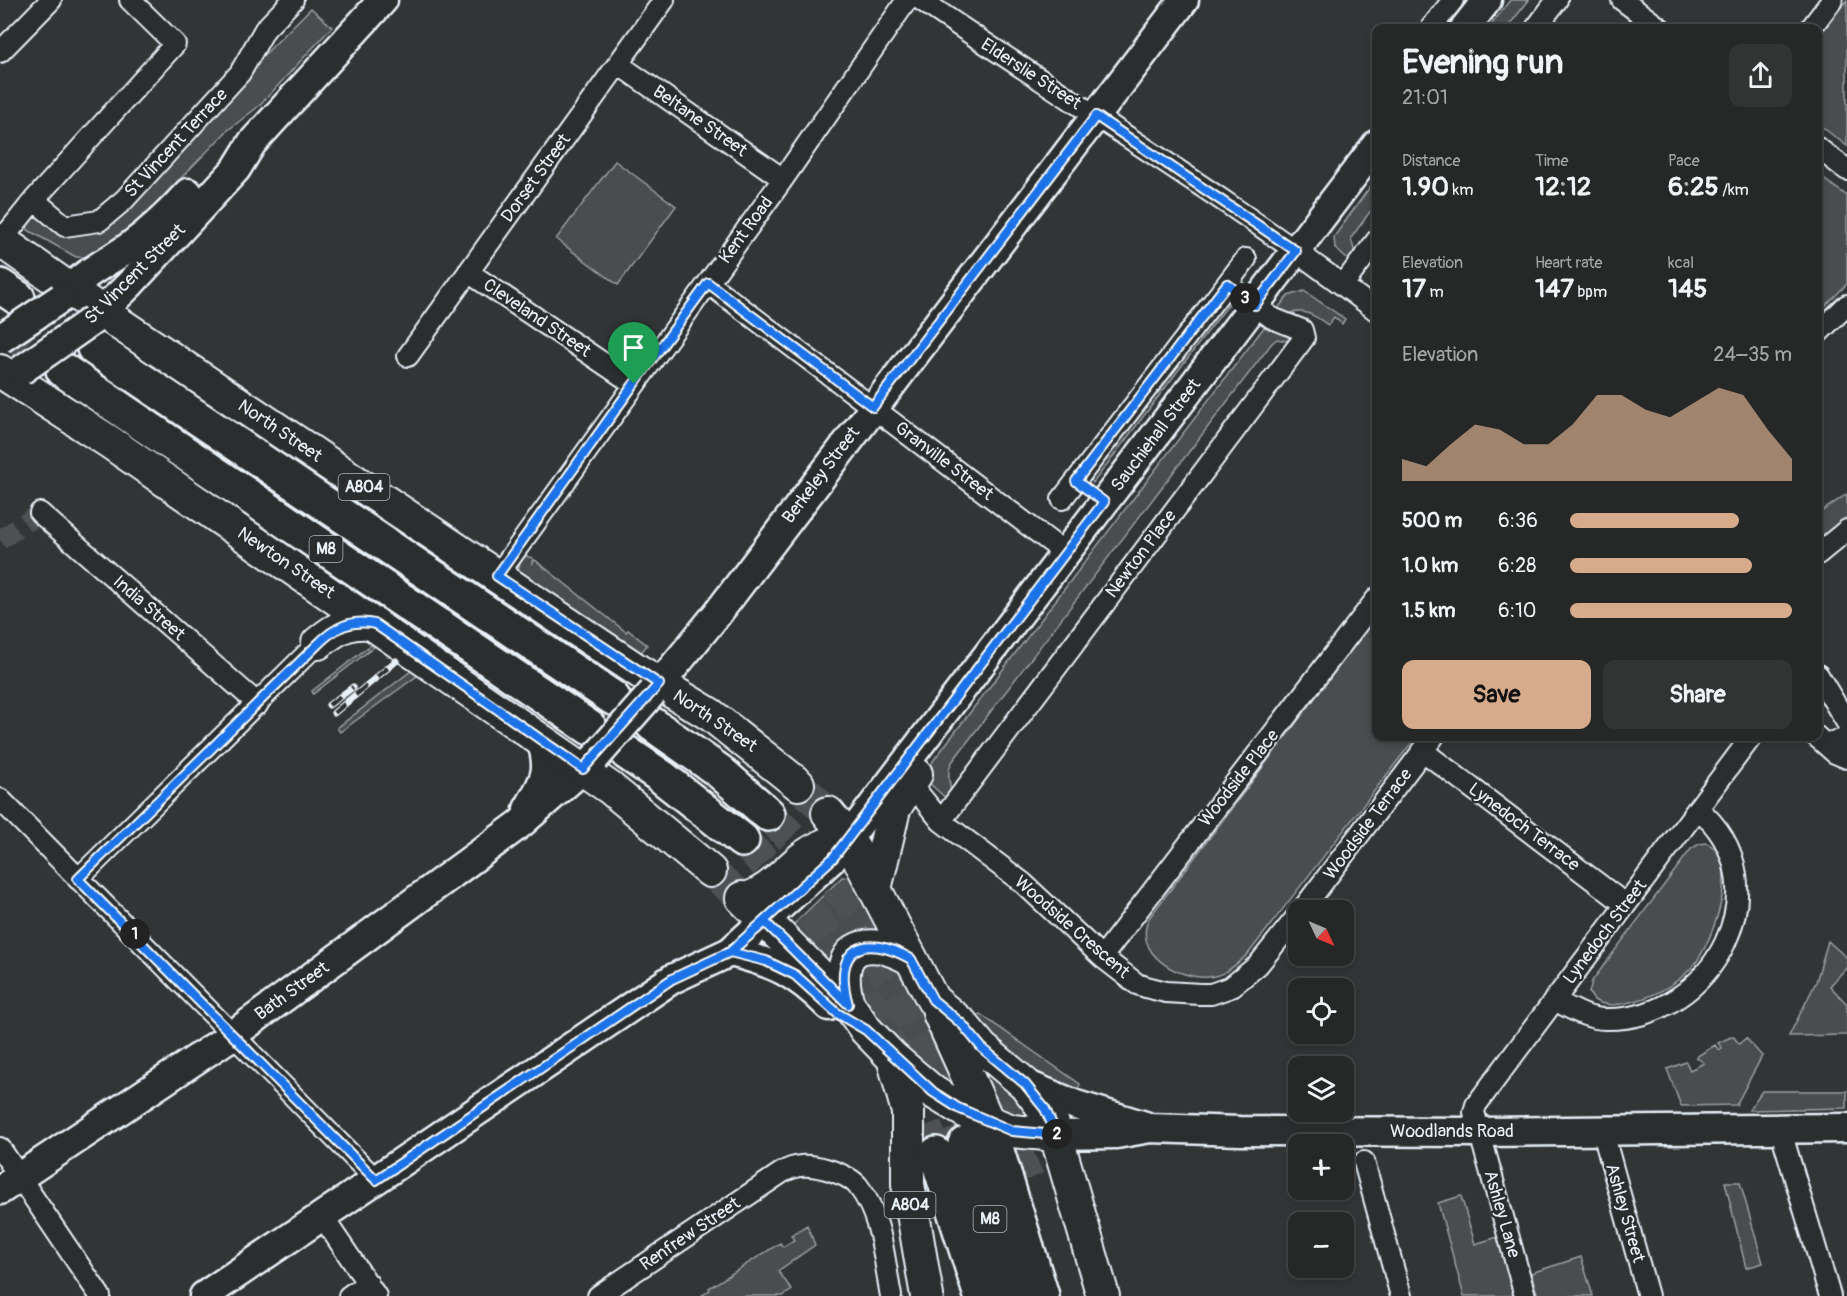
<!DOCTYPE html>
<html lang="en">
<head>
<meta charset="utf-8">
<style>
  :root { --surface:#262828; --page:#323434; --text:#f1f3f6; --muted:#a4a6a8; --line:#424445; --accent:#d6ab8b }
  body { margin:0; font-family:Pangolin,sans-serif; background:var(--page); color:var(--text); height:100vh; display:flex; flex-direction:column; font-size:22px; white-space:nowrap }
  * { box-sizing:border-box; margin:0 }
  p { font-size:20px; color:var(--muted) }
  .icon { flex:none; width:33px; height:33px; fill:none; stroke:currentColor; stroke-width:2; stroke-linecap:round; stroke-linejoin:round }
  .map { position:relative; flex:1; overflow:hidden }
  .panel { position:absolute; left:1372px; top:24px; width:450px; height:717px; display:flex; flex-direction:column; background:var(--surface); border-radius:12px; box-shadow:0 3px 9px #0003,0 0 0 2px var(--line) }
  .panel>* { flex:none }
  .needle { width:39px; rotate:134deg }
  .fabs { position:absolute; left:1288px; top:900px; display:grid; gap:12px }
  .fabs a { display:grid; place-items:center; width:66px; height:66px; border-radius:12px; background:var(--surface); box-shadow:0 3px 9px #0003,0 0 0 2px var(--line); font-size:30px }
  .pin { position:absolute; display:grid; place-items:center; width:51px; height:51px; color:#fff; margin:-62px -26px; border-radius:50% 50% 50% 0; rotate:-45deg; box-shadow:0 0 6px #0007 }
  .pin .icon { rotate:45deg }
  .km { position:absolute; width:30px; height:30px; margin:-15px; border-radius:50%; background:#222; color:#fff; font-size:16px; line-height:30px; text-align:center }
  .round { display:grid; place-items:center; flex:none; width:63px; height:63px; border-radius:12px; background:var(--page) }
  .headline { display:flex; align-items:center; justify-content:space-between; height:102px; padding:0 30px }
  h1 { font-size:33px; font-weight:700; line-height:45px }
  .stats { display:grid; grid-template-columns:repeat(3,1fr); gap:9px; height:102px; padding:6px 30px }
  .stats div { display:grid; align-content:center }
  .stats b { font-size:26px; font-weight:700 }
  .stats small { font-size:16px; font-weight:400 }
  .stats p { font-size:16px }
  .chart { height:168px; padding:12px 30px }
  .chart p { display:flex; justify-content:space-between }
  .chart svg { width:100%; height:108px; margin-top:6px; fill:var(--accent); opacity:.7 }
  .button { display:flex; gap:12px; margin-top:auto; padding:12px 30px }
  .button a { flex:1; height:69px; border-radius:12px; background:var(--accent); color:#111; font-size:24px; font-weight:700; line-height:69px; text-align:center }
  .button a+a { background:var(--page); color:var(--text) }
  ul { padding:0 30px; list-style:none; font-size:20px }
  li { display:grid; grid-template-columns:96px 72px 1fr; align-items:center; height:45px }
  li i { height:15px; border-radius:8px; background:var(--accent) }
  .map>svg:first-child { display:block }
  .green { fill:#494d4f; stroke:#989fa4; stroke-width:1.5 }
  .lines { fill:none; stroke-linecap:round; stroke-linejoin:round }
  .street-tunnel { stroke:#4d5153; stroke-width:20; stroke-dasharray:20 10; stroke-linecap:butt }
  .primary-tunnel { stroke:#4d5153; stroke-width:32; stroke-dasharray:32 16; stroke-linecap:butt }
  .highway-tunnel { stroke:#4d5153; stroke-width:33; stroke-dasharray:33 16; stroke-linecap:butt }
  .street-casing { stroke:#e8f1f8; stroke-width:24 }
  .secondary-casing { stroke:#e8f1f8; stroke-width:33 }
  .primary-casing { stroke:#e8f1f8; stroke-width:36 }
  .highway-casing { stroke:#e8f1f8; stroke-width:38 }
  .street { stroke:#2a2d2e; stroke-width:20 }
  .secondary { stroke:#2a2d2e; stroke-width:28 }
  .primary { stroke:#2a2d2e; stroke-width:32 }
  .highway { stroke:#2a2d2e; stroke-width:33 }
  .rail-casing { stroke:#e8f1f8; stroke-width:7 }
  .rail { stroke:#2a2d2e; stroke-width:4.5; stroke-dasharray:14; stroke-linecap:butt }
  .secondary-bridge-casing { stroke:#e8f1f8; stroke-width:33; stroke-linecap:butt }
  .secondary-bridge { stroke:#2a2d2e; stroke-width:28 }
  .route-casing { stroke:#fff; stroke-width:12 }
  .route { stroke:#1a73e8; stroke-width:8 }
  .labels { text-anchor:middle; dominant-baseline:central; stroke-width:4.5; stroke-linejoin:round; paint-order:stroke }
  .shield { fill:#2a2d2e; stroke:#afb6bb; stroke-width:1.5 }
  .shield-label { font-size:16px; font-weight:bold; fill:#e8f1f8 }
  .street-label { font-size:18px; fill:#e8f1f8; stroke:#2a2d2e }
</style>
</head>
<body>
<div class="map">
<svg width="1847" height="1296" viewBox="0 0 1847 1296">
  <rect width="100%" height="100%" fill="#323536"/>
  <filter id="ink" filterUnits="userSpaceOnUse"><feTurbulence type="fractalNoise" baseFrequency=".0167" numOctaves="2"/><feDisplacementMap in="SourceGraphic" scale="12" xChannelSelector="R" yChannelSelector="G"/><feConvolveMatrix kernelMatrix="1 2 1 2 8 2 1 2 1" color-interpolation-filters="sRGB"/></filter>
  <g filter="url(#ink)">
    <path class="green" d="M1510,0H1529L1507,28H1489Z
      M1847,0V146L1818,124V37Z
      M311,8L332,27L259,106L227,131L141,219L99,252L89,257H76L28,230L27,222L35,211L91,228Z
      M615,161L676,206L618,285L556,239Z
      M1818,175L1847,196V284L1818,313Z
      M1377,177V202L1351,238L1354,250L1350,262L1335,248L1334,237Z
      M1304,291L1345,319L1342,324L1334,317L1328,325C1319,319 1310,312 1300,312C1290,312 1284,315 1274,313L1288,296Z
      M1234,297L1093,483L1089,476L1223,298Z
      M1268,322L1290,338L1286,341L1277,339L1272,343L952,762C944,776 954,786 949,801L929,783L928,773L933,761Z
      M1847,494V517L1818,541V514Z
      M522,555L533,558L532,563L535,560L626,632L628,630L647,645L637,658L518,572Z
      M1377,616V736L1416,737L1248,954C1237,964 1224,976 1209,977C1177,980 1132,952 1149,918Z
      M371,645L374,647L313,694L312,691Z
      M411,671L417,676L340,732L337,728Z
      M1706,843C1744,859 1712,943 1694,965C1678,983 1657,995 1635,1001C1621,1004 1607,1008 1594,1000L1589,993L1592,981L1691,849L1699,844Z
      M842,877L850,878L880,934L834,969L792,926Z
      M1828,941L1847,958V967L1830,986L1847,1004V1035L1789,1036L1816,982Z
      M871,958L894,967L899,973L926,1019L958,1084L954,1087L919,1061L864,1005L857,969Z
      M980,1014L1080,1084L1074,1097L1065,1094L1001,1050L975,1017Z
      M1733,1036L1739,1044L1746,1038L1762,1056L1736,1105L1681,1106L1667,1069L1686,1062L1690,1070L1704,1063L1696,1057L1715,1045L1719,1050L1722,1048L1718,1043Z
      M982,1067L1027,1107L1033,1120L998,1111L992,1091L989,1092L984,1081L986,1080L984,1073L980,1074L979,1070Z
      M1762,1091H1847V1108L1749,1110Z
      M1725,1182H1740L1763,1263L1746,1268Z
      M1461,1196L1475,1244L1501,1236L1519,1296H1464L1438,1203Z
      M807,1225L815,1245L778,1271L792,1290L783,1296H701L710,1290L709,1288L780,1243L783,1247L794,1240L791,1235Z
      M1581,1257L1593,1296H1538L1531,1273Z"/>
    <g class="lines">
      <path class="street-tunnel" d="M0,540L40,513"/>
      <path class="primary-tunnel" d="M798,784L828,813
        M710,871L742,898"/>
      <path class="highway-tunnel" d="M0,326L63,370
        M768,814L826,872L899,966
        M742,840C768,866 795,891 817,921C868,991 906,1073 936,1154
        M872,950L921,1036L965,1144
        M994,1105L1032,1188"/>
      <defs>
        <path id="street" d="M921,0C1073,104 1231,199 1377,311
          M1622,0L1660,28
          M1431,28L1453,0
          M1536,28L1557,0
          M1811,28L1832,0
          M0,52L51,0
          M618,64L783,179
          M1818,148L1847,170
          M34,200L65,226L99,221L124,200L240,73L265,29L293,0
          M1,241L34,200L175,44L130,0
          M468,272L634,384
          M708,283L1065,553
          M1343,285L1377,240
          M1818,333L1847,305
          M408,356L664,0
          M1062,499L1246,259
          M40,513L258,704
          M1818,554L1847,530
          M497,576L783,179L907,0
          M1818,675L1847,723
          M1816,736L1835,753L1847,758
          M1825,744L1847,738
          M1423,751L1625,904
          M916,774L915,789L941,821L1023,883L1102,957L1137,984L1146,987L1166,992L1200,994H1211L1231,987L1258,965L1299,914
          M0,799L376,1180
          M941,821L1304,338L1302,330L1272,318L1227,284
          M78,879L318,643
          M1302,910L1434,736
          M1102,957L1377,598
          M1554,1000C1570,1008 1587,1019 1605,1019C1713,1022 1786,883 1698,809
          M1780,1128L1830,1296
          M1602,1129L1648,1296
          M0,1148L100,1296
          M1364,1162L1401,1296
          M322,1216L376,1296
          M349,1296L368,1283
          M598,1296L781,1173C796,1164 809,1164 826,1169C836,1172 851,1177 858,1186C882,1216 884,1260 891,1296
          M1525,1296L1474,1112L1476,1105L1752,736"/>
        <path id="secondary" d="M1465,28L1487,0
          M61,298C80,275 105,264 129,247C151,231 170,213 188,193
          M93,320L129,285L236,169L252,143L383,0
          M653,692L717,614L1184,0
          M528,809C544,781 552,772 541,740
          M730,952C775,963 796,973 829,1006
          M1025,1084L1076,1105L1145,1126
          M1057,1135L1116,1134L1150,1128L1240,1131L1479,1132L1847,1128
          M0,1190L234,1034L520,824L594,759
          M204,1296L672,979L730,952L833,858L1377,144"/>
        <path id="primary" d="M0,240L102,312L640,672L711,715L798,784
          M0,371L111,443L610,788L710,871
          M318,643C336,628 351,619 375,624
          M828,813L847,836L933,1000L962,1024L982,1048L1025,1084L1051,1118L1103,1296
          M875,889L894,809L916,774
          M742,898L848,1004L866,1030L893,1058L933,1092L971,1115L1012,1131L1057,1135
          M744,900C775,889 781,874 805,856C818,847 832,841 847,836
          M848,1004C832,948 863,932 911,959
          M939,1013L988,1122
          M893,1058L908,1112V1184L927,1296"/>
        <path id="highway" d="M0,286L18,298
          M94,348L613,698
          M63,370L590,728
          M652,724L719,771L768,814
          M627,753L662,777L742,840
          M988,1122L1042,1296
          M965,1144L1013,1296
          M936,1154L981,1296"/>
      </defs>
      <use href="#street" class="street-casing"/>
      <use href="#secondary" class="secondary-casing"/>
      <use href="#primary" class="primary-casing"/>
      <use href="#highway" class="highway-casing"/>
      <use href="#street" class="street"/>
      <use href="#secondary" class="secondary"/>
      <use href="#primary" class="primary"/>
      <use href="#highway" class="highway"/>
      <defs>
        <path id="rail" d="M329,705L353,687
          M334,713L396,661"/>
      </defs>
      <use href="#rail" class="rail-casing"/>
      <use href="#rail" class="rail"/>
      <defs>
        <path id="secondary-bridge" d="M0,339L61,298
          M20,371L93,320
          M594,759L653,692"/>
      </defs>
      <use href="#secondary-bridge" class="secondary-bridge-casing"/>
      <use href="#secondary-bridge" class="secondary-bridge"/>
    </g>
  </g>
  <g class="lines" filter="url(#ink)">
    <defs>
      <path id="route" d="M634,384L497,576L659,684L583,769L375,624C351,619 335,627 318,644L78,879L376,1180L672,979L730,952L765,922L848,1004C832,948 863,932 911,959L933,1000L962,1024L982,1048L1025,1084L1045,1109L1057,1135L1012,1131L958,1108L933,1092L866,1030L837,1013L795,975L766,961L730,952L833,858L1104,502L1076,481L1227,284L1255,305L1296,251L1096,116L873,407L708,283L634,384"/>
    </defs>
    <use href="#route" class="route-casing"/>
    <use href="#route" class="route"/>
  </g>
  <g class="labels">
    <g class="shield">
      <rect x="338.5" y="474" width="51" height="26" rx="4.5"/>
      <rect x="309.5" y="536" width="33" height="26" rx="4.5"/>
      <rect x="884.5" y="1192" width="51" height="26" rx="4.5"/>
      <rect x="973.5" y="1206" width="33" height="26" rx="4.5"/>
    </g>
    <g class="shield-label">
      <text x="364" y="487">A804</text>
      <text x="326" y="549">M8</text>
      <text x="910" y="1205">A804</text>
      <text x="990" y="1219">M8</text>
    </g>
    <g class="street-label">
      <text transform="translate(1031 74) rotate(33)">Elderslie Street</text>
      <text transform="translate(700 121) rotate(35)">Beltane Street</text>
      <text transform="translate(176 143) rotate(-47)">St Vincent Terrace</text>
      <text transform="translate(536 178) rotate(-54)">Dorset Street</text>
      <text transform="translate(746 230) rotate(-54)">Kent Road</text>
      <text transform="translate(135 274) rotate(-45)">St Vincent Street</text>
      <text transform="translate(537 318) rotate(34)">Cleveland Street</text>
      <text transform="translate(280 431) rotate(34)">North Street</text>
      <text transform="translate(1156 435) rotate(-53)">Sauchiehall Street</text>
      <text transform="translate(944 461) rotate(37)">Granville Street</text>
      <text transform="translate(821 475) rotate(-53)">Berkeley Street</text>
      <text transform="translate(1141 554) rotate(-53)">Newton Place</text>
      <text transform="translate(286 563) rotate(34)">Newton Street</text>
      <text transform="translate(149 608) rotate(41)">India Street</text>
      <text transform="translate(715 721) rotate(34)">North Street</text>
      <text transform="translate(1239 778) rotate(-52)">Woodside Place</text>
      <text transform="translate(1368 824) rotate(-53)">Woodside Terrace</text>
      <text transform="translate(1524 827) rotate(37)">Lynedoch Terrace</text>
      <text transform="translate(1072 927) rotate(41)">Woodside Crescent</text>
      <text transform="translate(1605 932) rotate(-53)">Lynedoch Street</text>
      <text transform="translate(292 991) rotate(-36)">Bath Street</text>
      <text x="1452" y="1131">Woodlands Road</text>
      <text transform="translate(1625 1213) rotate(74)">Ashley Street</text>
      <text transform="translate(1502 1214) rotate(74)">Ashley Lane</text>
      <text transform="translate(690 1234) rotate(-34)">Renfrew Street</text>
    </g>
  </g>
</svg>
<div class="fabs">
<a><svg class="needle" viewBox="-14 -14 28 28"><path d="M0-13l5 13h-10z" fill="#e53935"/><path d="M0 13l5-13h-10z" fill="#a4a6a8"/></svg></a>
<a><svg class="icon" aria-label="locate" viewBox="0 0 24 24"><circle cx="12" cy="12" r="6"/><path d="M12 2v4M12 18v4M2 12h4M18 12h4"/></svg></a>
<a><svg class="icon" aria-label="layers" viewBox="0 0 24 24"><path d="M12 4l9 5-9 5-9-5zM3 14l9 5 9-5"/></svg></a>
<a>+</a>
<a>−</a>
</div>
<div class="pin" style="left:634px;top:384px;background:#1e9e55"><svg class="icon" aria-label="arrive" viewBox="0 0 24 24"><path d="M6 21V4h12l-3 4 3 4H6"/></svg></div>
<b class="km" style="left:135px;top:934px">1</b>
<b class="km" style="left:1057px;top:1134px">2</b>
<b class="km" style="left:1245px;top:298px">3</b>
<section class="panel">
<div class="headline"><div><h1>Evening run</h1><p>21:01</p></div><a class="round"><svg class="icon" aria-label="share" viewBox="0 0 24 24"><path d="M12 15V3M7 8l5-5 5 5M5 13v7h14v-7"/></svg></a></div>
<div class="stats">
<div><p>Distance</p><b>1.90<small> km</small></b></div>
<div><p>Time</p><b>12:12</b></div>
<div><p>Pace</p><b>6:25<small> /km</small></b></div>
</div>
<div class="stats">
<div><p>Elevation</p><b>17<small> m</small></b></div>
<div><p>Heart rate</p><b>147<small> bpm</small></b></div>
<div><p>kcal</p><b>145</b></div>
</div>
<div class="chart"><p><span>Elevation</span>24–35 m</p>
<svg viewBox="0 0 160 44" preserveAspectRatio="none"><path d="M0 44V35L10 38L20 29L30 21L40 23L50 29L60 29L70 21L80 9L90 9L100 15L110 18L120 12L130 6L140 9L150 23L160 35V44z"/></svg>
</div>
<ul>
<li><b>500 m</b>6:36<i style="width:76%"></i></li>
<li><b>1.0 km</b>6:28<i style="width:82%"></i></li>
<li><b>1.5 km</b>6:10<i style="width:100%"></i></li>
</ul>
<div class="button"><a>Save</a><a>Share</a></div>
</section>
</div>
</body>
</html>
